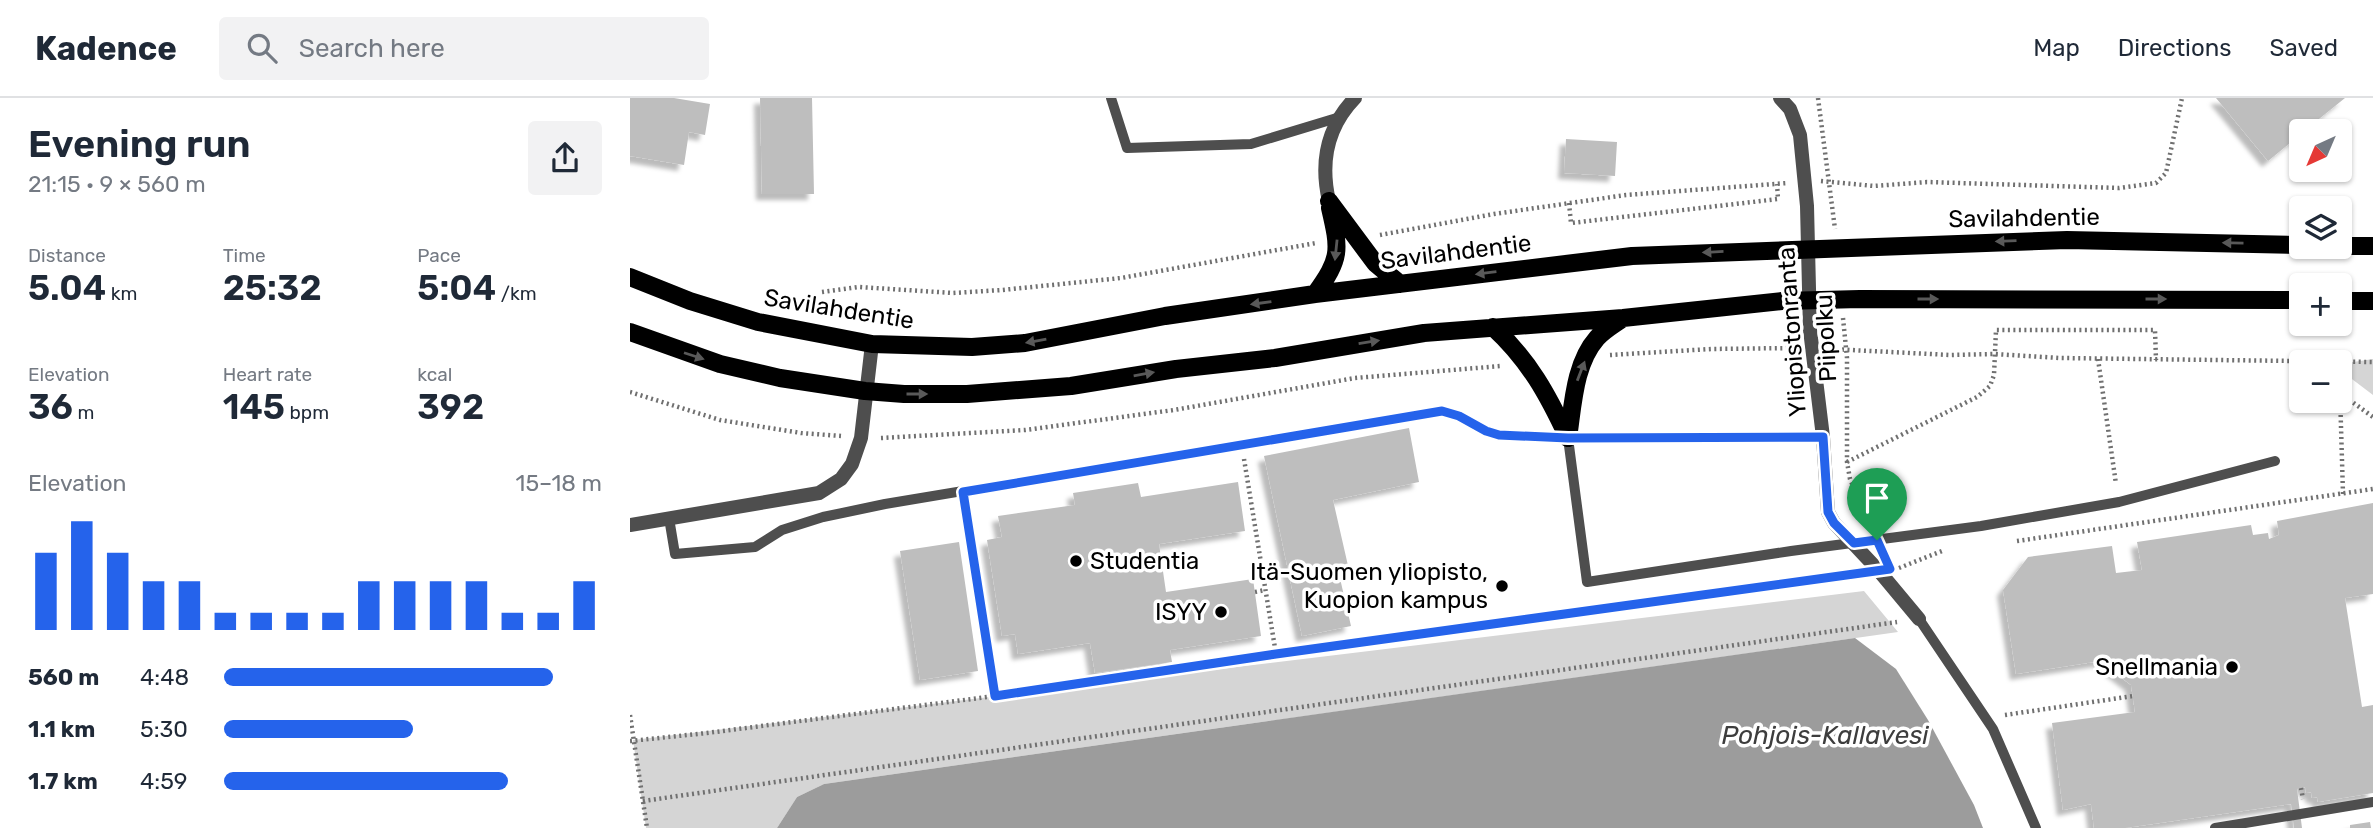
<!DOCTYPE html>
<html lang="en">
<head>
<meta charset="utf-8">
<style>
  :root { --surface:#fff; --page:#f2f2f3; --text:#1f2937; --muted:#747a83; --line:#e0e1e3; --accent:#2563eb }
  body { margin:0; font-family:Rubik,sans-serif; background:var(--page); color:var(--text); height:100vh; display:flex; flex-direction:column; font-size:26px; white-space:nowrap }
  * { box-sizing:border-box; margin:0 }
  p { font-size:23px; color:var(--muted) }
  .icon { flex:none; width:38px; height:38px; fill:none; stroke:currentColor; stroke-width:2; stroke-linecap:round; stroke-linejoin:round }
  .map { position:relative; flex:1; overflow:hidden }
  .side { display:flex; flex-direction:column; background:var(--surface); width:630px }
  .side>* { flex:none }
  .needle { width:46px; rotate:224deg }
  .tools { position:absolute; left:1659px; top:21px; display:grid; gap:14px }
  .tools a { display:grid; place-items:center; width:63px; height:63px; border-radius:7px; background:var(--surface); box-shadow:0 2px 5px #0004; font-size:35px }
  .pin { position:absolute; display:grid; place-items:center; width:60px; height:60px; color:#fff; margin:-72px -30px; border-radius:50% 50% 50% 0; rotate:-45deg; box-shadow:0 0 7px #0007 }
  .pin .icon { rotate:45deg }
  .round { display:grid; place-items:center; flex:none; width:74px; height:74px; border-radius:7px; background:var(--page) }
  .overview { display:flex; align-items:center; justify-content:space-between; height:119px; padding:0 28px }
  h1 { font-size:38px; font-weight:600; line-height:52px }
  .stats { display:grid; grid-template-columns:repeat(3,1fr); gap:10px; height:119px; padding:7px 28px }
  .stats div { display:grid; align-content:center }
  .stats b { font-size:35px; font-weight:600 }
  .stats small { font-size:19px; font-weight:400 }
  .stats p { font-size:19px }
  .chart { height:196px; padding:14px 28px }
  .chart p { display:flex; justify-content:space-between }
  .chart svg { width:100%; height:126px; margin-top:7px; stroke:var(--accent); stroke-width:6 }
  ul { padding:0 28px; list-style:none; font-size:23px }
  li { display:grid; grid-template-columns:112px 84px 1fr; align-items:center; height:52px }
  li i { height:18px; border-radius:9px; background:var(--accent) }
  header { display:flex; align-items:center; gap:42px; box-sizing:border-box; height:98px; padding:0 35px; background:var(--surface); border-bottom:2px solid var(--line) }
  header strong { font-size:33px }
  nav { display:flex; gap:38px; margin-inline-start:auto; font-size:24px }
  .search { width:490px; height:63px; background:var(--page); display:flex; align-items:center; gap:18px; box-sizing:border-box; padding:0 24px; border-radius:7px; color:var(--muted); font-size:26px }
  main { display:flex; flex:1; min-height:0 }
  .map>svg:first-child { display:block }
  .green { fill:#d5d5d5 }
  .water { fill:#9c9c9c }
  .building { fill:#bebebe; filter:url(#shadow) }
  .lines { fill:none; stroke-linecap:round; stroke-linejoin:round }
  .path { stroke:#707070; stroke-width:4.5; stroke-dasharray:2 3.5; stroke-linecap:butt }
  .lane { stroke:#4e4e4e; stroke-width:10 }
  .street { stroke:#4e4e4e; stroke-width:14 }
  .primary { stroke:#000; stroke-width:18 }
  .oneway { fill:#595959 }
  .route-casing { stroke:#fff; stroke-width:14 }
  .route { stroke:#2563eb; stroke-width:9 }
  .poi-dot { fill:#000; stroke:#fff; stroke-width:2.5 }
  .labels { text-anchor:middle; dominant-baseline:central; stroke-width:7; stroke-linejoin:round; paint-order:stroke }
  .street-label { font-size:24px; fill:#000; stroke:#fff }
  .poi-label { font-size:24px; fill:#000; stroke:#fff; text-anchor:end }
  .water-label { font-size:26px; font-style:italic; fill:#3d3d3d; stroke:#fff }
</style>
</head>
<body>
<header>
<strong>Kadence</strong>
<div class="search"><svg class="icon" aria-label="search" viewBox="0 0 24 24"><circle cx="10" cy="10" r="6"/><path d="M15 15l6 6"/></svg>Search here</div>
<nav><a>Map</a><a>Directions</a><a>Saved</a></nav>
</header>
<main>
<section class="side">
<div class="overview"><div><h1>Evening run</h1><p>21:15 · 9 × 560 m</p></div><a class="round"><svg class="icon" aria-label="share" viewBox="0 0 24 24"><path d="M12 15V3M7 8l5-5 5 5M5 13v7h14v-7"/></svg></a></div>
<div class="stats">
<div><p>Distance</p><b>5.04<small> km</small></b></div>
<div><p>Time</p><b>25:32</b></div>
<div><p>Pace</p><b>5:04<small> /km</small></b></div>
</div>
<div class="stats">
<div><p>Elevation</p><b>36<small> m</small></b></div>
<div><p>Heart rate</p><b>145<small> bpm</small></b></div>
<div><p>kcal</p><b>392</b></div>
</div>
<div class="chart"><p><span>Elevation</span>15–18 m</p>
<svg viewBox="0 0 160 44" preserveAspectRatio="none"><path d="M5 44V17M15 44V6M25 44V17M35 44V27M45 44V27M55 44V38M65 44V38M75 44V38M85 44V38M95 44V27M105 44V27M115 44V27M125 44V27M135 44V38M145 44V38M155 44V27"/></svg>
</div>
<ul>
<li><b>560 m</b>4:48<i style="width:87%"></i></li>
<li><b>1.1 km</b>5:30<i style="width:50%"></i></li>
<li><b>1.7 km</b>4:59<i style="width:75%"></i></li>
</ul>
</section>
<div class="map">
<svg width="1743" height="730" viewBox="0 0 1743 730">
  <defs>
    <filter id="shadow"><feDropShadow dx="-6" dy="6" stdDeviation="2" flood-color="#0004"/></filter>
  </defs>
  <rect width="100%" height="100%" fill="#fff"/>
  <path class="green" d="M1743,261V297L1710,272V266Z
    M1234,493L1268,534L194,686L167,699L147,730H16L3,642Z"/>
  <path class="water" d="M1225,540L1266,571L1298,622L1344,707L1353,730H147L167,699L194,686Z"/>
  <path class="building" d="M0,0H44L80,6L75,37L59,34L54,67L0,58Z
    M130,0H182L184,96H132Z
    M1586,0H1715L1674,33H1671V36L1638,63Z
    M936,41L987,44L985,78L934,75Z
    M779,330L789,384L703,402L719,472L709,476L721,528L672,538L634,358Z
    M608,384L615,433L529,446L536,494L623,481L631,538L540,552L542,564L465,575L460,545L388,556L385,536L372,538L357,442L372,439L368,418L445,407L443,395L508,385L511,399Z
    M1743,405V496L1715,500L1732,609L1743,607V695L1688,704L1687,699L1682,700L1681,694L1676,695L1675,689L1667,691L1672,730H1664L1661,706L1495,730H1464L1461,706L1433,712L1422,625L1505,614L1501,587L1470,563L1386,576L1373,492L1398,459L1482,448L1486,475L1512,472L1507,444L1621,427L1623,437L1638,435L1639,441L1649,437L1647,423Z
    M329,444L348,573L290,582L270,453Z
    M1740,724L1741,730H1720V727Z"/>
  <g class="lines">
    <path class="path" d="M1188,0L1205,131
      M1191,83L1244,88L1297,84L1489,90L1526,85L1536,75L1552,0
      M939,105L941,125L1148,101L1147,86
      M750,137L864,116L996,97L1158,85
      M192,194L229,189L323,195L372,192L491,180L686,145
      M1213,220L1217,260V364L1220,381L1240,427
      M1201,251L1320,257L1364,256L1430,260L1743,264
      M980,257L1081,251L1164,250
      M1468,261L1486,386
      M0,294L90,322L171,335L211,338
      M1710,295L1713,396
      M1710,295L1743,319
      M251,340L395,332L544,312L725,280L871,268
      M614,361L646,556
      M1217,364L1347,299L1360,288L1364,277L1366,232H1525L1526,262
      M335,408L365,598
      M1387,443L1743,391
      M1269,470L1312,453
      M625,494L635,492
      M0,617L17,730
      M1375,617L1503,598
      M0,643L77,635L365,598L646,556L1225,476
      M1671,690L1673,701
      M13,703L1267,524"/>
    <path class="lane" d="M481,0L497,50L621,46L710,19
      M938,340L957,484L1161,453L1351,428L1489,404L1645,363
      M39,420L45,456L125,449L152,432L193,419L255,406L812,313L829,318L856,333L869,337L938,340L1193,339
      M1289,521L1363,631L1406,730
      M1585,730L1743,704"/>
    <path class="street" d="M1150,0L1160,11L1170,37L1177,108L1180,232L1193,339L1198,414L1204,425L1249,473L1289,521
      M699,103C690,64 697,29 725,0
      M0,427L189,395L211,381L222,366L231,340L242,246"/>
    <path class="primary" d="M699,103L745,165L770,186
      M1710,148H1743
      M0,179L60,203L128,224L242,246L342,249L395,245L535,218L685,196L1002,158L1437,142L1671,147
      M685,196C711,160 710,153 700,110
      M1710,203H1743
      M863,229C899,262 918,297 938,340
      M0,234L90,266L150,280L235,293L274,296H337L441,288L546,271L645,260L794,235L993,220L1152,203L1230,201L1671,202
      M938,340C943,308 944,266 967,240C974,232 985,226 993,220"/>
  </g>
  <defs><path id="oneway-solid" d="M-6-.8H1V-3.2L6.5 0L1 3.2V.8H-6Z" transform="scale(1.75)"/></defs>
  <g class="oneway">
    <use href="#oneway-solid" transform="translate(1376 143) rotate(178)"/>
    <use href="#oneway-solid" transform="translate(1603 145) rotate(-179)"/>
    <use href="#oneway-solid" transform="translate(706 152) rotate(96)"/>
    <use href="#oneway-solid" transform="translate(1083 154) rotate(177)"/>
    <use href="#oneway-solid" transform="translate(856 175) rotate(173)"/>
    <use href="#oneway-solid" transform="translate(1298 201)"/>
    <use href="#oneway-solid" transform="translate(1526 201)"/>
    <use href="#oneway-solid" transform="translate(631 205) rotate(172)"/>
    <use href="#oneway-solid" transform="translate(406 243) rotate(170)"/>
    <use href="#oneway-solid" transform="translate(739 244) rotate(-9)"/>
    <use href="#oneway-solid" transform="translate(64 258) rotate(18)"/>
    <use href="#oneway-solid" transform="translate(951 273) rotate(-69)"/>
    <use href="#oneway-solid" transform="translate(514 276) rotate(-10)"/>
    <use href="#oneway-solid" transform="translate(287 296)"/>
  </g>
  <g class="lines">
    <defs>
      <path id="route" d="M812,313L829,318L856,333L869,337L938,340L1193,339L1198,414L1204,425L1224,445L1247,442L1260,471L646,556L365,598L333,394Z"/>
    </defs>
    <use href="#route" class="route-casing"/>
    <use href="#route" class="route"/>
  </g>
  <g class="poi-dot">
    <circle cx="446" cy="463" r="7"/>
    <circle cx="872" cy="488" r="7"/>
    <circle cx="591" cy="514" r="7"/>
    <circle cx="1602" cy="569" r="7"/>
  </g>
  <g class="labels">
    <g class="street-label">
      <text transform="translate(1394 120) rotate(-1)">Savilahdentie</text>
      <text transform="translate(826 154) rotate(-7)">Savilahdentie</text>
      <text transform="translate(209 211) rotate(9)">Savilahdentie</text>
      <text transform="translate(1162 234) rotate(-94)">Yliopistonranta</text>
      <text transform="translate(1196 240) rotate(-93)">Piipolku</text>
    </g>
    <g class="poi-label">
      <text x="460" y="463" text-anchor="start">Studentia</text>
      <text x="858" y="474">Itä-Suomen yliopisto,<tspan x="858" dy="28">Kuopion kampus</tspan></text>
      <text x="577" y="514">ISYY</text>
      <text x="1588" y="569">Snellmania</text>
    </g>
    <g class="water-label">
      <text x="1195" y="637">Pohjois-Kallavesi</text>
    </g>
  </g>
</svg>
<div class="tools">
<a><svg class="needle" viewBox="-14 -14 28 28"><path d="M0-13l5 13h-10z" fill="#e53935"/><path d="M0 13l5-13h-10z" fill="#747a83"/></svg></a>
<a><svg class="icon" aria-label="layers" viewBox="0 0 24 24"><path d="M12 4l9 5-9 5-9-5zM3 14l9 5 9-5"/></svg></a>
<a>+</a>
<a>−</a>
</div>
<div class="pin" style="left:1247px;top:442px;background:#1e9e55"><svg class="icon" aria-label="arrive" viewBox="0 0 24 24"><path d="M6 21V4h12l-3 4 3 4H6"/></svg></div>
</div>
</main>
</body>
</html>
